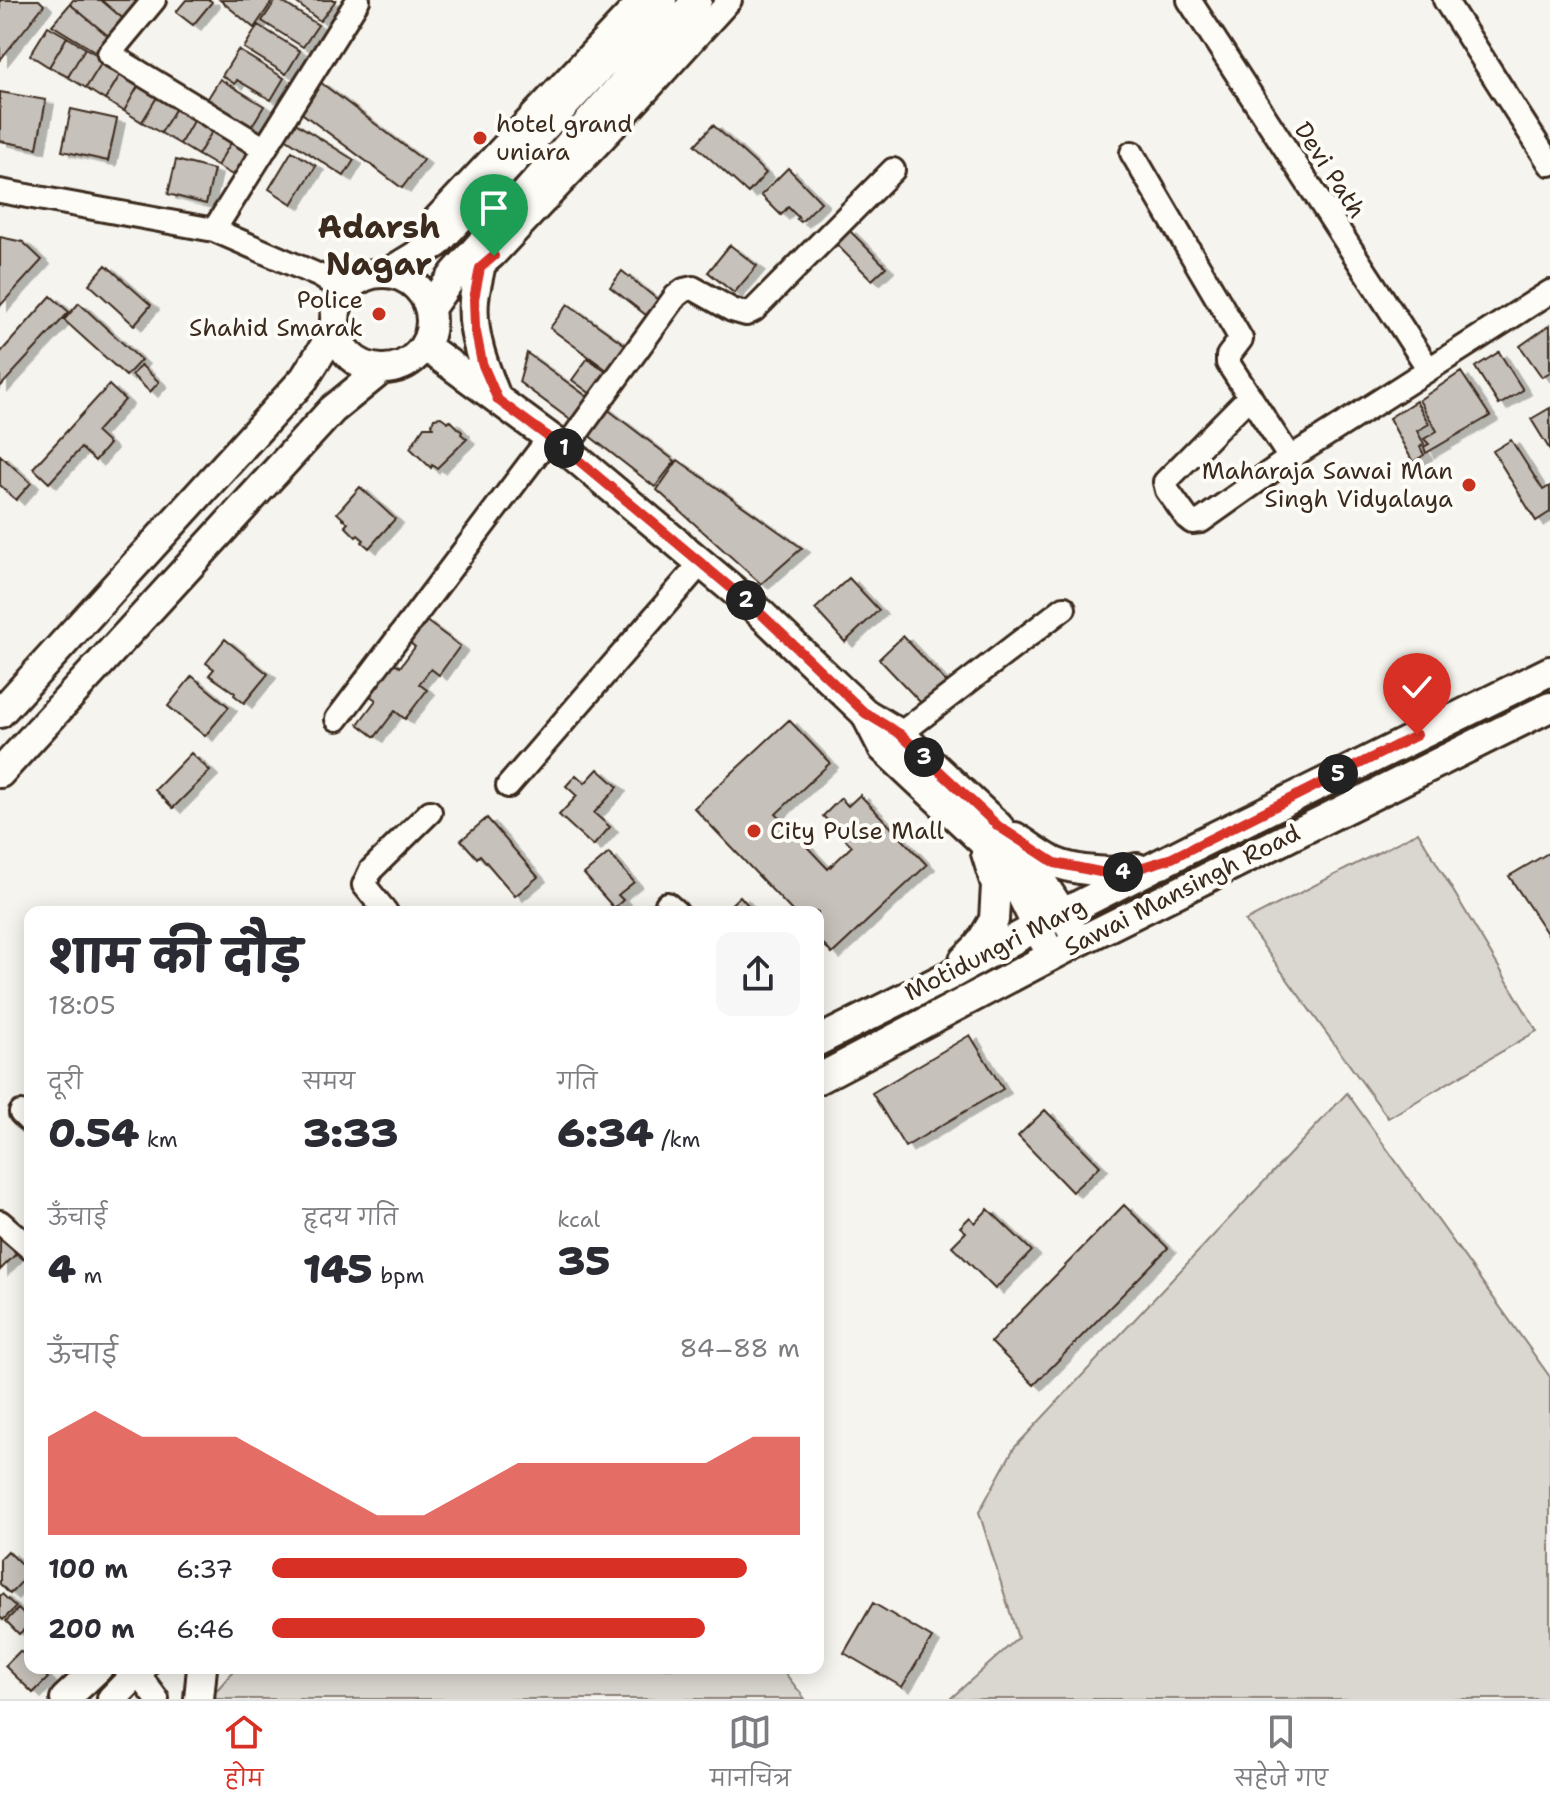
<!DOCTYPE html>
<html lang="hi">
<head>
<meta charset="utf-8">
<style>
  :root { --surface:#fff; --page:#f7f7f7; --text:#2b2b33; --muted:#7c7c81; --line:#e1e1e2; --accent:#d93025 }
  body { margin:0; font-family:"Shantell Sans","Playpen Sans Deva",sans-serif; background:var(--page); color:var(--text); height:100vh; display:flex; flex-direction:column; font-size:30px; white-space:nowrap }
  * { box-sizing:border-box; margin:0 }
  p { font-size:26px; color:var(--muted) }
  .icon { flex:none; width:44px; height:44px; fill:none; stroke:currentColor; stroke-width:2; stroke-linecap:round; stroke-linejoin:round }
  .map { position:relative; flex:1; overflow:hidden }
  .drawer { position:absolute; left:24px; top:906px; width:800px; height:768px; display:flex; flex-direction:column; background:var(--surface); border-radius:16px; box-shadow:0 4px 20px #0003 }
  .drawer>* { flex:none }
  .pin { position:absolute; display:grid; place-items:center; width:68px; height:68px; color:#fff; margin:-82px -34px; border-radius:50% 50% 50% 0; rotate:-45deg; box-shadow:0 0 8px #0007 }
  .pin .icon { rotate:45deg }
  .km { position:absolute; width:40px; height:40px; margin:-20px; border-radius:50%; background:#222; color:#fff; font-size:22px; line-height:40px; text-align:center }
  .round { display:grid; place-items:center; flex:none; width:84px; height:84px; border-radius:16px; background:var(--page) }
  .overview { display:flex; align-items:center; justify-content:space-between; height:136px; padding:0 24px }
  h1 { font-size:44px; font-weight:800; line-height:60px }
  .metrics { display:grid; grid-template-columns:repeat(3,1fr); gap:12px; height:136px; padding:8px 24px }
  .metrics div { display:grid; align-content:center }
  .metrics b { font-size:40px; font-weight:800 }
  .metrics small { font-size:22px; font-weight:400 }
  .metrics p { font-size:22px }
  .chart { height:224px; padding:16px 24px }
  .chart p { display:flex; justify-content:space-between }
  .chart svg { width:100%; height:144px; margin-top:8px; fill:var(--accent); opacity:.7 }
  ul { padding:0 24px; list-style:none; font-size:26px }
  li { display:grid; grid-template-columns:128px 96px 1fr; align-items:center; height:60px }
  li i { height:20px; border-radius:10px; background:var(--accent) }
  .menu { display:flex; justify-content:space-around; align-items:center; height:112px; border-top:2px solid var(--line); background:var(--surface); font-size:22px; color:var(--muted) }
  .menu a { display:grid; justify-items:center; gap:4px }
  .menu .on { color:var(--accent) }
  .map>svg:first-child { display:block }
  .green { fill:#dad6d0; stroke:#8a8077; stroke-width:2 }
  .building { fill:#c7c1bb; stroke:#3b2a1e; stroke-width:2; filter:url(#shadow) }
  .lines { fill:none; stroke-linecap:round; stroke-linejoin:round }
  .minor-casing { stroke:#3b2a1e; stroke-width:28 }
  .major-casing { stroke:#3b2a1e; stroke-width:34 }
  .minor { stroke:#fdfcf7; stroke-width:22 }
  .major { stroke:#fdfcf7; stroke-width:28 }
  .route-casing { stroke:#fff; stroke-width:16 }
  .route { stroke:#d93025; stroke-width:10 }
  .poi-dot { fill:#c8321e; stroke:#fdfcf7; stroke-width:3 }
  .labels { text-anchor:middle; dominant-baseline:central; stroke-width:8; stroke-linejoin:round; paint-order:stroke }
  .poi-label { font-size:24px; fill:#3b2a1e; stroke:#fdfcf7; text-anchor:start }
  .street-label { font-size:24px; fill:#3b2a1e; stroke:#fdfcf7 }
  .district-label { font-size:32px; font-weight:bold; fill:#3b2a1e; stroke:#fdfcf7 }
</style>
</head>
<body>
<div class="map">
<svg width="1550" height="1699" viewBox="0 0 1550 1699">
  <defs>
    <filter id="shadow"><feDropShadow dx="8" dy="4.5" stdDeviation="0" flood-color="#0004"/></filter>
  </defs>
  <rect width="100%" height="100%" fill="#f5f4ee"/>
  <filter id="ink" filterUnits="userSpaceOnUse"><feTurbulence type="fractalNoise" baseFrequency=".0125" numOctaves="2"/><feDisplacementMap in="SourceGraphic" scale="16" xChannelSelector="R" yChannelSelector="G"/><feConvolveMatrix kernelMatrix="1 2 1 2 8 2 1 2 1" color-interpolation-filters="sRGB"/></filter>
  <g filter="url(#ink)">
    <path class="green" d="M1418,832L1537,1031L1388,1118L1245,921Z
      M1347,1093L1550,1377V1699H950L1018,1638L979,1512L1014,1448Z
      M236,1668H781L805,1699H209Z"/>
    <path class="building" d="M0,0H39L44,5L0,60Z
      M73,0H101L127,22L113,40L70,4Z
      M101,0H134L141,6L127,22Z
      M186,0H210L212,2L193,25L176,12Z
      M220,0H273L254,28Z
      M276,0H279L318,25L303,47L262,21Z
      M293,0H336L320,21Z
      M70,4L113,40L101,55L52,25Z
      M258,25L300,51L286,74L244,48Z
      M48,26L67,37L49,67L30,55Z
      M67,37L85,48L68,77L49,67Z
      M85,48L104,59L86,88L68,77Z
      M238,50L284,78L271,100L237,80L235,84L222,76Z
      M104,59L123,70L105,100L86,88Z
      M123,70L141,81L124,111L105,100Z
      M220,79L264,106L247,134L205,103Z
      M141,81L160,92L142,122L124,111Z
      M320,82L423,160L402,188L299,111Z
      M0,92L46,100L37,148L0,141Z
      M160,92L179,103L161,133L142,122Z
      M179,103L197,114L180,144L161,133Z
      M71,109L117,119L108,161L62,151Z
      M197,114L216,125L198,155L180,144Z
      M289,119L354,160L344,176L279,134Z
      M216,125L235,136L217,166L198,155Z
      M713,125L766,173L748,193L695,145Z
      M235,136L253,147L236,177L217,166Z
      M292,151L316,166L292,204L269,189Z
      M176,160L214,170L206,204L168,194Z
      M788,168L821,202L801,222L797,219L799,218L788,207L781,215L761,195Z
      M848,229L886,267L872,280L835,243Z
      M0,237L23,242L42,260L0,306Z
      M730,245L757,266L734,293L708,272Z
      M106,265L151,305L134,325L89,284Z
      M622,271L658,300L646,315L610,287Z
      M51,296L69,312L0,387V353Z
      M79,303L141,360L126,376L64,320Z
      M568,304L631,349L611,373L550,328Z
      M1550,325V372L1542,377L1520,346Z
      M1499,352L1523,390L1499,405L1475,367Z
      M527,353L593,401L576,424L519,382Z
      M588,358L611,376L595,397L572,380Z
      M141,365L159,382L150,392L132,375Z
      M1461,372L1490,416L1426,453L1424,447L1429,444L1424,439L1437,431L1419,400Z
      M109,385L125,400L96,432L109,444L95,461L81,448L49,483L33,468Z
      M1416,401L1429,424L1417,431L1424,444L1420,447L1424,455L1413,462L1389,418Z
      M598,402L675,461L655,487L578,427Z
      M1550,408V450L1531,419Z
      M441,417L448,422L450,420L462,432L461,434L467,439L437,468L432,465L431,468L410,448L424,427H433L432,424L434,418Z
      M1511,440L1543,490L1550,486V512L1536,521L1493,451Z
      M0,455L31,483L16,500L0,485Z
      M678,460L802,548L761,584L657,490Z
      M360,487L395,519L369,548L362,542L364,540L358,535L356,537L345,526L348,523L337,513Z
      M849,578L879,610L845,642L815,609Z
      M425,620L460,646L439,675L431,669L419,684L427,690L405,719L395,711L375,737L358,724L376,700L369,695L394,662L400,667L415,647L409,642Z
      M903,636L947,683L923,705L879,659Z
      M225,639L268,674L244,703L234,695L235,693L209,675L214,669L206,663Z
      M192,676L229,707L205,736L168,706Z
      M789,720L830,763L776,814L828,869L852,846L823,816L841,798L848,806L860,795L927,865L832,954L818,938V912H793L694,808Z
      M191,753L210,771L173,808L155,790Z
      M598,769L618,787L594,813L610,827L593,846L559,815L577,796L566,786L576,775L585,783Z
      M487,818L538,877L515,896L480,855L477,858L461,840Z
      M1550,852V938L1509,876Z
      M609,853L634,882L618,895L623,900L614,908L584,874Z
      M740,896L754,912H723Z
      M970,1035L1003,1089L905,1147L872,1093Z
      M1045,1110L1100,1166L1072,1192L1018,1136Z
      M1124,1205L1168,1248L1034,1385L991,1342Z
      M988,1209L1032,1251L995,1289L952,1246L966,1232L960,1227L970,1217L975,1223Z
      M0,1227L22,1248L0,1270Z
      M8,1551L30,1573L10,1594L0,1584V1559Z
      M2,1594L16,1607L3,1620L0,1617V1596Z
      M873,1603L932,1638L902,1687L844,1653Z
      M18,1609L30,1620V1624L19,1634L6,1621Z
      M20,1651L30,1660V1668H38L48,1678L33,1693L5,1666Z"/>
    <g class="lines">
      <defs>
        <path id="minor" d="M154,0L109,54L265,149
          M1189,0L1428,368
          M1445,0L1550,164
          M1132,153L1241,339L1228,356V363L1290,458
          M0,191L214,230L320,276L345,291
          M214,230L358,0
          M426,249L429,230L435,218L640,0
          M465,272L480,268L494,256L615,127L730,0
          M1250,396L1165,482L1167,490L1187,518L1192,522L1201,521L1290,458L1550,292
          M565,449L676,296L684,290L693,288L732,310L746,314L754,310L893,170
          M337,719L549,438
          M900,734L1064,608
          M508,786L701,563
          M667,904L676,912
          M386,912L364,885L371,870L430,812
          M21,1113L30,1122
          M0,1222L30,1248
          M134,1668L157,1699"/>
        <path id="major" d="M480,268C478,279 475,289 474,300C471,335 484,367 497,399
          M335 321a48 48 0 1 1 96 0a48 48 0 1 1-96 0Z
          M388,273L437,243L662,0
          M430,308L455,273L697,0
          M425,346L565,449L756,609L865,713L900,734L998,826L1038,876L1063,914L1078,942
          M0,713L304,379L335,330
          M865,713L883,748L982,841L1000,863L1015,882L1044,941
          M0,773L332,410L381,370
          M1015,837C1028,845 1041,855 1054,862C1074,871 1116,875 1137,868
          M964,960L979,945L994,920L996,885L986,853
          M818,1041L950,975L1038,926L1199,844L1550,671
          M818,1079L1078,942L1550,707
          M65,1699L98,1668
          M112,1699L142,1668
          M199,1699L202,1668"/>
      </defs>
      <use href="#minor" class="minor-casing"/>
      <use href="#major" class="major-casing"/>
      <use href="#minor" class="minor"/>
      <use href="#major" class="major"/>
    </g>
  </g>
  <g class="lines" filter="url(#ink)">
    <defs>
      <path id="route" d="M494,256L480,268L474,299L475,327L482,363L498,400L565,449L756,609L865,713L900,734L998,826L1055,863L1100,872H1127L1172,858L1417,735"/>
    </defs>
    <use href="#route" class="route-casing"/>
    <use href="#route" class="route"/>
  </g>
  <g class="poi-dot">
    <circle cx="480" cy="138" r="8"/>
    <circle cx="379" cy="314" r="8"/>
    <circle cx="1469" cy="485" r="8"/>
    <circle cx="754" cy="831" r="8"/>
  </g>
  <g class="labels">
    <g class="poi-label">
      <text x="496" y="124">hotel grand<tspan x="496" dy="28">uniara</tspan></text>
      <text x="363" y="300" text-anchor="end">Police<tspan x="363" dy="28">Shahid Smarak</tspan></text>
      <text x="1453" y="471" text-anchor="end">Maharaja Sawai Man<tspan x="1453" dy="28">Singh Vidyalaya</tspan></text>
      <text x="770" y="831">City Pulse Mall</text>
    </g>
    <g class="street-label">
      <text transform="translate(1330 170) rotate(57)">Devi Path</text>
      <text transform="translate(1182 890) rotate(-27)">Sawai Mansingh Road</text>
      <text transform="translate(995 949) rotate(-27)">Motidungri Marg</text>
    </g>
    <g class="district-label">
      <text x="379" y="226">Adarsh<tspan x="379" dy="37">Nagar</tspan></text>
    </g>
  </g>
</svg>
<div class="pin" style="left:494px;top:256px;background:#1e9e55"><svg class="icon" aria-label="arrive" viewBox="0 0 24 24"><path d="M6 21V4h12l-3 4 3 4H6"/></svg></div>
<div class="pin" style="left:1417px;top:735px;background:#d93025"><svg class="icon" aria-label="check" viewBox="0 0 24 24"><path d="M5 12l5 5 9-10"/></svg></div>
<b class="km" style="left:564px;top:448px">1</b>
<b class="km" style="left:746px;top:600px">2</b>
<b class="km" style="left:924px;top:757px">3</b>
<b class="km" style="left:1123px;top:872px">4</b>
<b class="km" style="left:1338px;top:774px">5</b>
<section class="drawer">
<div class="overview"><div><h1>शाम की दौड़</h1><p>18:05</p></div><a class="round"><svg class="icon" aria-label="share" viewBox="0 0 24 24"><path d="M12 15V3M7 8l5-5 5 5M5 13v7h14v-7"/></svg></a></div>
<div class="metrics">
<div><p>दूरी</p><b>0.54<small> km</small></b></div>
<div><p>समय</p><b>3:33</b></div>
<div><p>गति</p><b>6:34<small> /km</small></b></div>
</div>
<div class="metrics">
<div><p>ऊँचाई</p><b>4<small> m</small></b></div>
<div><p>हृदय गति</p><b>145<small> bpm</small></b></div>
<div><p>kcal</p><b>35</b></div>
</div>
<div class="chart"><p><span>ऊँचाई</span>84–88 m</p>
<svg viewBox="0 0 160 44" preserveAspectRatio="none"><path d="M0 44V14L10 6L20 14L30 14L40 14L50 22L60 30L70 38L80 38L90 30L100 22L110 22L120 22L130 22L140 22L150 14L160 14V44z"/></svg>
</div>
<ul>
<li><b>100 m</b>6:37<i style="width:90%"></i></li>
<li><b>200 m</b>6:46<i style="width:82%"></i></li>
</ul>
</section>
</div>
<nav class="menu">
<a class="on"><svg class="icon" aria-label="home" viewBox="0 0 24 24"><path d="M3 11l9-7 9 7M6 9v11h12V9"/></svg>होम</a>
<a><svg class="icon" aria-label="map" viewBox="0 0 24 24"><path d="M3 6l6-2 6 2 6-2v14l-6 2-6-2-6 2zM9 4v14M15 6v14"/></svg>मानचित्र</a>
<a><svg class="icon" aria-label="saved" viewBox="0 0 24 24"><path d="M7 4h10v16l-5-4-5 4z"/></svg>सहेजे गए</a>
</nav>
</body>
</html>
